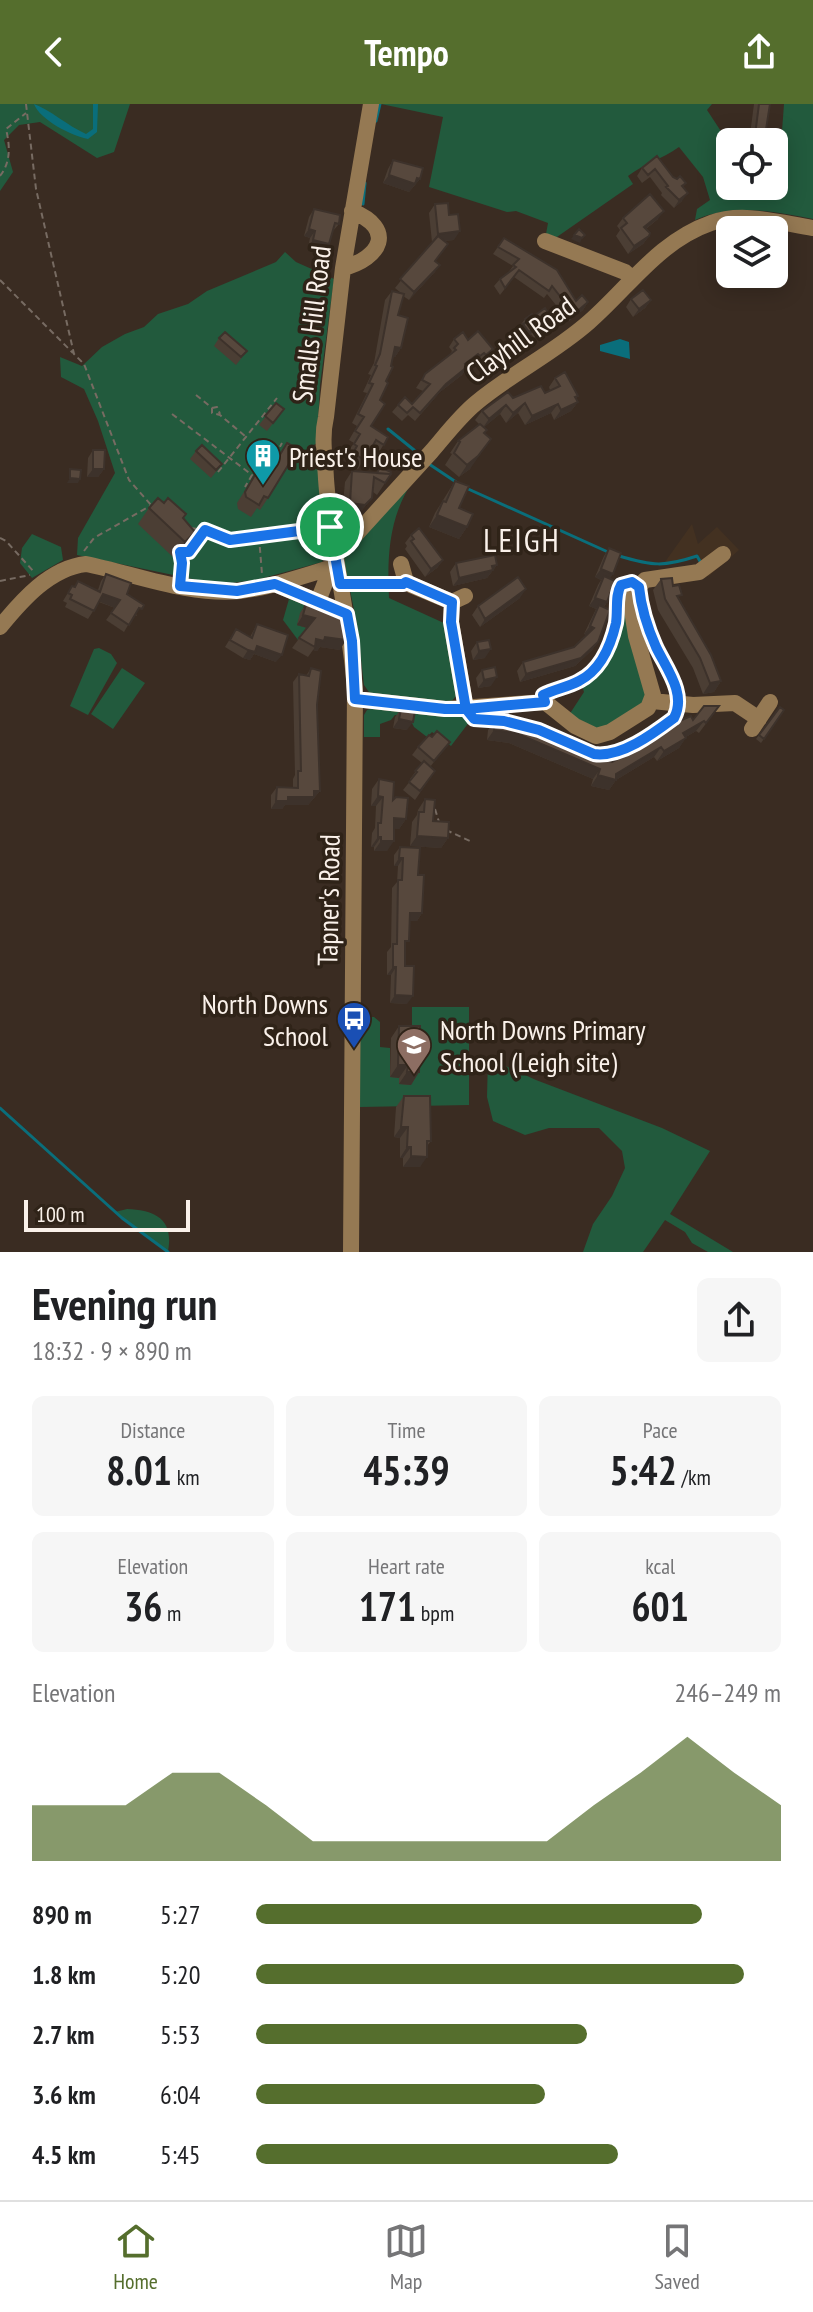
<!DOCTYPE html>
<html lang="en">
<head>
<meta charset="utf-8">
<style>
  :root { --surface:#fff; --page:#f6f6f6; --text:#202124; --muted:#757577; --line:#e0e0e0; --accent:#556e2d }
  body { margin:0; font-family:"PT Sans Narrow",sans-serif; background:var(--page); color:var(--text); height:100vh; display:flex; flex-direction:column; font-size:30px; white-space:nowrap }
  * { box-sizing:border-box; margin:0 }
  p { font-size:26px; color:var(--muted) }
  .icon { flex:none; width:44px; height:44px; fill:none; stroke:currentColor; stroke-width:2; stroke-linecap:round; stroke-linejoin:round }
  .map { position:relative; height:1148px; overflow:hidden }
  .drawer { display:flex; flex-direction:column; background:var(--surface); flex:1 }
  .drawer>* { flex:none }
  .fabs { position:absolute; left:716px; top:24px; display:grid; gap:16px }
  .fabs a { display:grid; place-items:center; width:72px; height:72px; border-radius:12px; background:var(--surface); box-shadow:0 4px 20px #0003; font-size:40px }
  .scale { position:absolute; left:24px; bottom:20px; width:166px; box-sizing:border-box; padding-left:8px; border:4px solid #faf1ea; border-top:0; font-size:22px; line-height:28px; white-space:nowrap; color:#faf1ea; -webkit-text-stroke:6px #2f2318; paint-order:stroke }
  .pin { position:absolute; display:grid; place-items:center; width:68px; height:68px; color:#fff; margin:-34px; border:4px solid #fff; border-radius:50%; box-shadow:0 2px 8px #0007 }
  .round { display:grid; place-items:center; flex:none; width:84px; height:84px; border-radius:12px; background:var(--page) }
  .headline { display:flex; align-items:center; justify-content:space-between; height:136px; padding:0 32px }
  h1 { font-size:44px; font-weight:700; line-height:60px }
  .figures { display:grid; grid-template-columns:repeat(3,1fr); gap:12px; height:136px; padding:8px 32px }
  .figures div { display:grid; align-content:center; border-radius:12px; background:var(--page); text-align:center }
  .figures b { font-size:40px; font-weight:700 }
  .figures small { font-size:22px; font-weight:400 }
  .figures p { font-size:22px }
  .chart { height:224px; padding:16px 32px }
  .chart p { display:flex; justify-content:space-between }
  .chart svg { width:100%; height:144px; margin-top:8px; fill:var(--accent); opacity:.7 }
  ul { padding:0 32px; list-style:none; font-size:26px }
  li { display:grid; grid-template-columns:128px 96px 1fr; align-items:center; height:60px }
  li i { height:20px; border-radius:10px; background:var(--accent) }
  header { display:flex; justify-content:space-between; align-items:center; height:104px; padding:0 32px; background:var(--accent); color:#fff; font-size:36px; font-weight:700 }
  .dock { display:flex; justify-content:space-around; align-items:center; height:112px; border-top:2px solid var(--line); background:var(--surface); font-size:22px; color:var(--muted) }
  .dock a { display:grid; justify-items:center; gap:4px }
  .dock .on { color:var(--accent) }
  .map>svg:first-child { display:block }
  .built { fill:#433121 }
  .green { fill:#225a3d }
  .water { fill:#0a6e7b }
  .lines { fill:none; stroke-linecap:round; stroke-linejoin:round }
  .stream { stroke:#0a6e7b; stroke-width:3 }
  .path { stroke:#776b62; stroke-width:2; stroke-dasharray:6 4; stroke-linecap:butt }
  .minor { stroke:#957953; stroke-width:16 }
  .wall { fill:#4b3e34 }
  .shaded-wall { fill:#3d322b }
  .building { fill:#57483d; stroke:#3d322b; stroke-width:2 }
  .route-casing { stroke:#fff; stroke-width:16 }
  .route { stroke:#1a73e8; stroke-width:10 }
  .labels { text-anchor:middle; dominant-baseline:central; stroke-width:7; stroke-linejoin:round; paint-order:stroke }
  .street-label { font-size:28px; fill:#faf1ea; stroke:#2f2318 }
  .poi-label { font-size:28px; fill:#faf1ea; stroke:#2f2318; text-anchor:start }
  .quarter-label { font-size:32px; letter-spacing:2px; fill:#faf1ea; stroke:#2f2318 }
</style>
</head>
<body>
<header><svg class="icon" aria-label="back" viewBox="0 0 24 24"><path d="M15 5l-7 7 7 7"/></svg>Tempo<svg class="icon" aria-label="share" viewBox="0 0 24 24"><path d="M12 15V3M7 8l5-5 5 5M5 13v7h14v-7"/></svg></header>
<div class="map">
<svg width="813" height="1148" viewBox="0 0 813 1148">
  <rect width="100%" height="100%" fill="#3a2c22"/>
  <path class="built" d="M692,420L698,440L717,423L739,446L708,473L698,450L675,458H665Z"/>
  <path class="green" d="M0,0H130L114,48L97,54L40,18L19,21L4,36L13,68L0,87Z
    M381,0H712L707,6L730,41V82H774V69L779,68L784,0H813V115C773,107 733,99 695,116L697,105L710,96L703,73L679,43C662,55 644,60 628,72L633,80L554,135L546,130L548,119L516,107L507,108L429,83L443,13Z
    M285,148L296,158L334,175L320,281L317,339L309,344V351L317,356L319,364L327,447L322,458L256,476L231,479L207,478L77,451L78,434L115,369L98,317L84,285L61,273L60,253L82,262L102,243L125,230L144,223L158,210L188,200L207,187L276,158Z
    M414,375C389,412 387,450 389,494L446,520L456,592L451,598L371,591L364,581L357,520L343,452Z
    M32,430L61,443L63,456L32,474L20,459L22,444Z
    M616,494L626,500L647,596L601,626L569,611L584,588L580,575C607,555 613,526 616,494Z
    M289,495L305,499L297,521L308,524L298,536L283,516Z
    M99,544L111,550L117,559L88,611L70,602L94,545Z
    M122,564L145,579L113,625L91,610Z
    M374,604L469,612L470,617L451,642L432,628L427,633L414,623L410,615L395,611L391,616L380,620V633H364V611L367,606Z
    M412,903H469V1001L360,1003L359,913H374L380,918V943L390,944V973L412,935Z
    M488,954L536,976L662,1024L710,1047L670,1110L733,1148H708L692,1139L685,1128L665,1116L643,1148H583L593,1120L612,1092L625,1064L622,1047L599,1024H549L525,1031L493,1017L487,993Z
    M127,1105C156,1106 174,1116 168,1147L115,1108Z"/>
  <path class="water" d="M34,0C49,5 68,22 86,30L93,25V0H98L97,28L88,35C72,32 40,16 34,0Z
    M620,235L629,238L630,255L600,247V241Z"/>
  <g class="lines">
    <path class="stream" d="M376,17L380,0
      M363,100L365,79
      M388,325L419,350
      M429,360L456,378
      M466,384L608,448
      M619,452C653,462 664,463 697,452L701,459
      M0,1004L122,1114L168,1148"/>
    <path class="path" d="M26,0L36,85L74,250L84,260L129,376L151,401
      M0,72C11,58 10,42 6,25L26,9
      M0,176L73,249
      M196,291L212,304V309L220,311L245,332
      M212,304L217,303L220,310
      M172,310L252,371L245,383
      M270,360L282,339
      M218,368L277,294
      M190,424L205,426L230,436L317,425
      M259,433L262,470
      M0,434L6,437L35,469
      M84,447L94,434L150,402
      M182,468L180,448H189L205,426
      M0,477L30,471
      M353,480L394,481
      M650,526L676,586
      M552,586C560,583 570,582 578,578C605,566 614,532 617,505
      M538,625L594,650C617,653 660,628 675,612
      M435,705L439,718
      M446,726L470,737"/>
    <path class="minor" d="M545,137L625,168L632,174
      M343,164C381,154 396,125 352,107
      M333,447L349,438C376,408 404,378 431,348C445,332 459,313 476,299C512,269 554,249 589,218C629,183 659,137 711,119C742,107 781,119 813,124
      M401,460L406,478L411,481L452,498L465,492
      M275,480L347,510
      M631,491L645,476L699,468L723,450
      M318,497L331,464
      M452,498L451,518L466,605
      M0,523C22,496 50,464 86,460C135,470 189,492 240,487C273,483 305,471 337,462
      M355,595L445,605L545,598L575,622L596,632L610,628L648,604L653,591L636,532L629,487
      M652,597L693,601L735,599L759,615
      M752,625L770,598
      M351,1148L355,586C350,515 331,446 326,375C325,353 321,334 326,313L343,164L371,0"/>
  </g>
  <path class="wall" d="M754,0H759L761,38H749Z
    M657,52L673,73L686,79L683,83L682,97L674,104L661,91L662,89L650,73L642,79L637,72L642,64Z
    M393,56L420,75L409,88L383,79L388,65Z
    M435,100L454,136L444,137L435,157L440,161L434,169L409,196L403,192L398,211L401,244L395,253H393L371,322L388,333L378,350L371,345L358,365L346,358L351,351L347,349L354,339L349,336L357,322L352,319L367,289L363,288L371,271L368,270L374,259L385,196L392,187L401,189L395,184L432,138L429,109Z
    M314,105L339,120L333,127L329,140L324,147L308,143L310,134L304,132L309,113Z
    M623,114L658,115L646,125L649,132L643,140L628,150L616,132L620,126L617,122Z
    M504,134L576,197L588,198L583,206L569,217L547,190L544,194L514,173L500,191L494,182L500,175L508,169L513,162L493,150Z
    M631,195L651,196L645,204L633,213L626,203Z
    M525,215L548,225L534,234L531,230L523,236L518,228L520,225L519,223Z
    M219,234L247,247L236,261L214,242Z
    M454,235L468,236L488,253L480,259L478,257L475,260L472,258L467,262V263L462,271L440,288L415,317L408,311L402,317L392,308L398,301L412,300L423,287L416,284L425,270L449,251L452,247L449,243Z
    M555,274L578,292L576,294L578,298L571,307L554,316L551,309L525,321L518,309L506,319L500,310L484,323L485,330L470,365L459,373L445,361L452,350L450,349L458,337L479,320L475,316L482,307L513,294L545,289L550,286L549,283Z
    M276,299L284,305L267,327L259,321Z
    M287,339L268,394L260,406L257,404L251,413L238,405L237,399L260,362L266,365L274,359Z
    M93,346L104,365L98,373H87L88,354Z
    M196,347L222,360L211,374L190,355Z
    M380,363L391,370L377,391L373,388L372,394L357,412L342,411L345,378L352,367L376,369Z
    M455,377L459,404L467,423L459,435L429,423L435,409Z
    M149,404L183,414L195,428L183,444L174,454L138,420Z
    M411,431L443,456L437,464L425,473L405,445L407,442L405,439Z
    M609,444L613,470L609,475L607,498L604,503L598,538L592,546L575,562L520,578L517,567L523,558L574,543L587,531L584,530L596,505L589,502L598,481L601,476L595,473L604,452Z
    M456,459L497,461L487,474L453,482L450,468Z
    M106,470L127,490L137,512L134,511L124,528L106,516L115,504L99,498L88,515L65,503L67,499L63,497L72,482L74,483L78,477L98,486L101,477Z
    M661,475L673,482L721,577L714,588L703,590L693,564L658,506L653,486Z
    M520,494L480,523L472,511L478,502Z
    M306,500L340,546L320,543L317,547L313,546L308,553L292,544L307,524L297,521L300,509Z
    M257,520L276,558L254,550L250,556L243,554L225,543L236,525L250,533Z
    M477,538L485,554L473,556L471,547Z
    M311,564L317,601L320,687L308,701H285L282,705H271V691L277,683H293V675L295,671L293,578L299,570L306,572Z
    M482,566L491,582L478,584L476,574Z
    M719,602L699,629L696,627L686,633L679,644L657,657L654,653L616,676L609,686L591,682L593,675L509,639L487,636L488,626L495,616L612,658Z
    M780,603L784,606L761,639L756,635Z
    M401,605L407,626L393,624L395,613Z
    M432,633L450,638L430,663L435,667L415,696L403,686L411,676L410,675L422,659L412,651L418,643Z
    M379,675L406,715L399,725L394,724L387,747H374V743H371L372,729L375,724L376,702H371L372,685Z
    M425,695L433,717L448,734L441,744L410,742L412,718L417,711L418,706Z
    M400,743L418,771L422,809L417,817H410L405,843L407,900L390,899L391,871H387V848L391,843L392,784L397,778L398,762H394V751Z
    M399,922L419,968L411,981L399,980V974L390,973L391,934Z
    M404,992L431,1037L427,1042L420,1063H403V1054H400V1034L394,1033L396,1003Z"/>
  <path class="shaded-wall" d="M755,31L765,32L761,38H750Z
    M389,71L417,74L420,75L409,88L383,79Z
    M688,89L682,97L674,104L679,96Z
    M664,107L658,115L638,131L644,123Z
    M309,125L315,127L310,134L304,132Z
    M460,127L454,136L432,138L438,130Z
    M574,131L582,134L580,139L571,135Z
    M649,132L643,140L628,150L634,142Z
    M313,136L329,140L324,147L308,143Z
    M440,161L434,169L409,196L414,188Z
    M651,196L645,204L633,213L639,205Z
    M588,198L583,206L569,217L574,210Z
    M553,217L548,225L534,234L540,226Z
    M537,222L531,230L523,236L529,228Z
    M395,243L401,244L395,253L389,252Z
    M478,250L472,258L459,268L465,260Z
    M467,263L462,271L440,288L415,317L446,280Z
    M578,298L571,307L554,316L561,306Z
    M525,299L518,309L506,319L513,309Z
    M558,300L551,309L525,321L532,312Z
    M506,301L500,310L482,325L489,315Z
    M491,335L470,365L459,373L467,361Z
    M93,365H104L98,373H87Z
    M70,374L80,375L78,379H67Z
    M372,394L357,412L342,411L350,399Z
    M437,411L467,423L459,435L429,423Z
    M195,428L183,444L174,454L185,438Z
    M443,456L437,464L425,473L431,465Z
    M497,461L487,474L453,482L459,474Z
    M601,465L613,470L607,478L604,472L601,476L595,473Z
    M526,485L520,494L480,523L485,515Z
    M103,490L120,496L115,504L98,497Z
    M595,494L607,498L601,507L599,501L596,505L589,502Z
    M303,511L315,514L308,524L297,521Z
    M590,522L594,524L589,532L584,530Z
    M325,533L346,536L340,546L320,543L317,547L313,546L315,543L316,535Z
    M598,538L592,546L575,562L520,578L526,570Z
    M257,542L282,551L276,558L254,550L250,556L243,554L248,546Z
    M491,545L485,554L473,556L479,547Z
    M497,573L491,582L478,584L484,576Z
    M721,577L714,588L703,590L710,579Z
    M399,615L413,618L407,626L393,624Z
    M704,617L696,627L676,639L683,629Z
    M494,626L516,629L600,665L593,675L509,639L487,636Z
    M686,634L679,644L657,657L664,647Z
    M661,643L654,653L616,676L609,686L591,682L598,671L616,670Z
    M314,687H320L308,701H285L282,705H271L276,697L288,693Z
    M378,692L383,693L376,702H371Z
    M394,714L406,715L399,725L387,724Z
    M417,732L448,734L441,744L410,742Z
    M378,733H381L374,743H371Z
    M381,737H394L387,747H374Z
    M399,754H403L398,762H394Z
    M410,809H422L417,817H404Z
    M393,863H396L391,871H387Z
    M395,891L413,892L407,900L390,899Z
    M398,961H408L399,974L390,973Z
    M407,968H419L411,981L399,980Z
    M401,1023H408L400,1034L394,1033Z
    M407,1043H411L403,1054H400Z
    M411,1052L427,1053L420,1063H403Z"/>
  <path class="building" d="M759,0H770L765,32L755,31Z
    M657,52L673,73L677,75L680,72L686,79L682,82L688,89L679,96L666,83L668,82L655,65L648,71L642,64Z
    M393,56L423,64L420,75L417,74L415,80L389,71Z
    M650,90L664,107L644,123L650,129L649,132L634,142L621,124L627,119L623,114Z
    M448,99L449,111L458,110L460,127L438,130L435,100Z
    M314,105L340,111L339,120L335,119L329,140L313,136L315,127L309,125Z
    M579,125L585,131L582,134L574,131Z
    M438,132L448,140L435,157L440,161L414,188L400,175Z
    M504,134L557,166L576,197L582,191L588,198L574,210L552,182L549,187L519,166L505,184L500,175L516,163L513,161L519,155L498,143Z
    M643,186L651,196L639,205L631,195Z
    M392,187L404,190L398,211L408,214L401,244L395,243L391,262L393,263L386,277L388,279L380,296L385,300L371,322L388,333L384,341L376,336L365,356L353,349L357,342L354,340L360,330L355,327L364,313L358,310L373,280L369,279L377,262L375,261L380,250Z
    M545,204L553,217L540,226L537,222L529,228L523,220L527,218L525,215L532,210L534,212Z
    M478,227L493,245L486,251L484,249L480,252L478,250L465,260L467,263L446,280L420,309L413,303L407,309L398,301L405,293L412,300L430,280L422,276L425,270L456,246L454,244L458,240L454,235L463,228L468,236Z
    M225,228L247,247L241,253L219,234Z
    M565,268L578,292L575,293L578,298L561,306L558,300L532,312L525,299L513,309L506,301L489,315L482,307L508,288L513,294L541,282L545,289L560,282L555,274Z
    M276,299L284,305L273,319L265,312Z
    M480,320L487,326L484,329L491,335L478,352L467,361L454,349L460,338L458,337Z
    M287,339L298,345L268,394L264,392L259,401L246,393L245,388L260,362L266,366L272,357L275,359Z
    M202,341L222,360L216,366L196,347Z
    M93,346H105L104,365H93Z
    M380,363L391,368L390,370L377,369Z
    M70,365L81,366L80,375L70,374Z
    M352,367L391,370L385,379L374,373L372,394L365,401L350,399Z
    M455,377L469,382L459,404L473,410L467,423L437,411L443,397L446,398Z
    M158,394L164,399L168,394L186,410L183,414L195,428L185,438L149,404Z
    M419,424L443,456L431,465L411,437L414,435L411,431Z
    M609,444L621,449L613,470L601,465Z
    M495,451L497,461L492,462L493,466L459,474L456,459Z
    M106,470L131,479L127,490L144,501L142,505L139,504L129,521L111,509L120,496L103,490L94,507L70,495L72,491L68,489L72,482L75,483L78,477L100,488Z
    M604,472L615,477L607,498L595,494Z
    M518,473L526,485L485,515L478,502Z
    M672,474L673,482L679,481L682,491L677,492L711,551L721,577L710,579L700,554L665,495L661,475Z
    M306,500L342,507L346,536L325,533L324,537L316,535L315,543L299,534L315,514L303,511Z
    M599,501L610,506L598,538L581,554L526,570L523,558L574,543L594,524L590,522Z
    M257,520L288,531L282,551L257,542L255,548L248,546L230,536L236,525L252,534Z
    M489,536L491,545L479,547L477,538Z
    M495,563L497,573L484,576L482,566Z
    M311,564L321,567L317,601L320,687H314V693H288V697H276L277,683L298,684V667H301L299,570L309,572Z
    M704,602H719L706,619L704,617L683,629L686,634L664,647L661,643L616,670V676L598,671L600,665L516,629L494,626L495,616L522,619L547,629L590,651L612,658L637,646L677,618L691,612L693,616Z
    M780,603L784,606L764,635L759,631Z
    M401,605L415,607L413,618L399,615Z
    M437,627L450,638L434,657L418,643L429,631L432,633Z
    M424,657L435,667L420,687L409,678L417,668L415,667Z
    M379,675L394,678L393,696L396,693L408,694L406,715L394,714V737H381V733H378V719H381L383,693L378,692Z
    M425,695L435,696L433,717L449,718L448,734L417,732L419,708H424Z
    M400,743L420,744L418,771H424L422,809H410L409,837H405V862H414L413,892L395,891L396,863H393V840H397L398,776H402L403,754H399Z
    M399,922H420L419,968H407L408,961H398Z
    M404,992H430L431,1037H427V1053L411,1052V1043H407L408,1023H401Z"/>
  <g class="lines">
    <defs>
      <path id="route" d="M330,423L230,436L205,426L189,448H180L182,459L180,482L237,487L275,480L347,510L352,537L355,595L445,605H466L474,615L504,617L539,626L594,650C621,654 654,629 674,614C687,590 666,564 656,543C648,525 641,503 639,483L632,478L621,481C615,491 618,506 616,519C611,541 601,566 579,577C568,583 555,585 543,591L545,598L466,605L451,518L452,498L406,478L403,480H340L330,423"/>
    </defs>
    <use href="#route" class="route-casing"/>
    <use href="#route" class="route"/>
  </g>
  <defs>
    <symbol id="building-pin" viewBox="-11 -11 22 30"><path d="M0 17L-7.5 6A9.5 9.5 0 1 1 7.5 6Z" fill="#0f9aa8" stroke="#2f2318"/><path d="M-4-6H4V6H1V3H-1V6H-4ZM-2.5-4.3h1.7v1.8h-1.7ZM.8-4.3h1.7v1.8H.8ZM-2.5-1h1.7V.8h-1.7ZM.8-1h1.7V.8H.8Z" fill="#fff"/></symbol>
    <symbol id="bus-pin" viewBox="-11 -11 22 30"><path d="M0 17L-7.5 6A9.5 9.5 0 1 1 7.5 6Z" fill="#1a4fb4" stroke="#2f2318"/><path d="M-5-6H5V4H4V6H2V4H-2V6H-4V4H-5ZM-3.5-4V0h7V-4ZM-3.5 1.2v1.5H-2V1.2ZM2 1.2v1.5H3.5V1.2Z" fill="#fff"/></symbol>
    <symbol id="school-pin" viewBox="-11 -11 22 30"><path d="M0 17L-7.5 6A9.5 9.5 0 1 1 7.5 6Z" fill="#8d6e63" stroke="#2f2318"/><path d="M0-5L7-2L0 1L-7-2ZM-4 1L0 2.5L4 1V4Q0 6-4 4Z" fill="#fff"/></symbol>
  </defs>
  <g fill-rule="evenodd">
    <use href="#building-pin" x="243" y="332" width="40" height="54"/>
    <use href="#bus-pin" x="334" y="895" width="40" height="54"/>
    <use href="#school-pin" x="394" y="921" width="40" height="54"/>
  </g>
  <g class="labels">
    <g class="street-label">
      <text transform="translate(311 220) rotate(-83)">Smalls Hill Road</text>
      <text transform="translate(520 235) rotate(-36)">Clayhill Road</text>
      <text transform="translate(328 796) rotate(-89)">Tapner's Road</text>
    </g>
    <g class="poi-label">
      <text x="289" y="352">Priest's House</text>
      <text x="328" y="899" text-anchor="end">North Downs<tspan x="328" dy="32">School</tspan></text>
      <text x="440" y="925">North Downs Primary<tspan x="440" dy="32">School (Leigh site)</tspan></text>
    </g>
    <g class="quarter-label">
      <text x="522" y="436">LEIGH</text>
    </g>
  </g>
</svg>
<div class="fabs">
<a><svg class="icon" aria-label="locate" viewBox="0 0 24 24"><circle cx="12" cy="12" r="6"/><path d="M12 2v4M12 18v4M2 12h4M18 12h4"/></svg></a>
<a><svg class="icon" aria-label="layers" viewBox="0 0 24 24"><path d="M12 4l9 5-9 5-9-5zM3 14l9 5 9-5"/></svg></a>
</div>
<div class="scale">100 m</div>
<div class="pin" style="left:330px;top:423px;background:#1e9e55"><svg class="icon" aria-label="arrive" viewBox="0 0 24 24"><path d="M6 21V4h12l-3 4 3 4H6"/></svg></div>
</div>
<section class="drawer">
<div class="headline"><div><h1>Evening run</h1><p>18:32 · 9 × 890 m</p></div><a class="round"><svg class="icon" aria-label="share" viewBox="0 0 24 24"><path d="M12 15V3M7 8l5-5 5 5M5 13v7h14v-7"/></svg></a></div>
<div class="figures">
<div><p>Distance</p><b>8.01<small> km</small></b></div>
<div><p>Time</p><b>45:39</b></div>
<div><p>Pace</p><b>5:42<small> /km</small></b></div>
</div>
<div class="figures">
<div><p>Elevation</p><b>36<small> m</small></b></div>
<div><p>Heart rate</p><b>171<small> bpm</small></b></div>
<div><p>kcal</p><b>601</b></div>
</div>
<div class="chart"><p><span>Elevation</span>246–249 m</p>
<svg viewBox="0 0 160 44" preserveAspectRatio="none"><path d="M0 44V27L10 27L20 27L30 17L40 17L50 27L60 38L70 38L80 38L90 38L100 38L110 38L120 27L130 17L140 6L150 17L160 27V44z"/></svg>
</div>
<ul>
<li><b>890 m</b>5:27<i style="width:85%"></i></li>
<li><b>1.8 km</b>5:20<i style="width:93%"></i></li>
<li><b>2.7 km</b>5:53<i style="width:63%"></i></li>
<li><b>3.6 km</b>6:04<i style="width:55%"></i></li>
<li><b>4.5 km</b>5:45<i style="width:69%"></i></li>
</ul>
</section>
<nav class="dock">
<a class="on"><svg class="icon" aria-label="home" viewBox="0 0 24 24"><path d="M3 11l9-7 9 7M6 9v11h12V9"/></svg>Home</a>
<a><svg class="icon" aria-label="map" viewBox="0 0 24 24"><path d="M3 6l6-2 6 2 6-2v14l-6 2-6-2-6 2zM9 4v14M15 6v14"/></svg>Map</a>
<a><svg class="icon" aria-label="saved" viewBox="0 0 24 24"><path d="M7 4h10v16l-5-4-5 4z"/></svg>Saved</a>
</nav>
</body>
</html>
